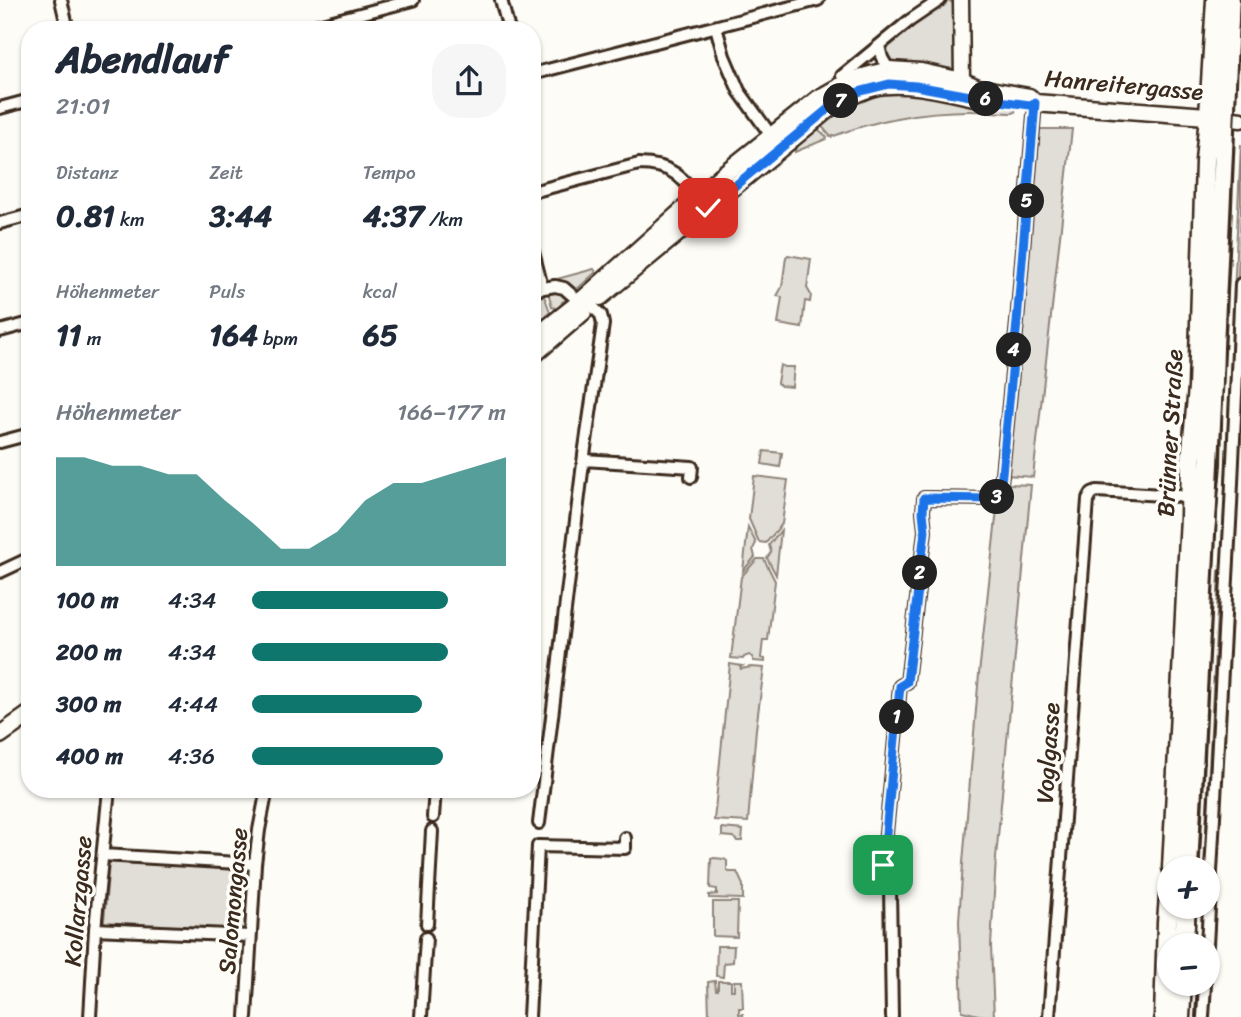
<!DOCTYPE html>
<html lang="de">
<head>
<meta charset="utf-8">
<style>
  :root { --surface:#fff; --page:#f6f6f7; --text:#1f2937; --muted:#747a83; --accent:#0f766e }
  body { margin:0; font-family:Sriracha,sans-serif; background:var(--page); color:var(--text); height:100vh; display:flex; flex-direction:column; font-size:26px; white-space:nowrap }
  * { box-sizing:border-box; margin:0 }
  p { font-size:23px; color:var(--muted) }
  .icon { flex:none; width:38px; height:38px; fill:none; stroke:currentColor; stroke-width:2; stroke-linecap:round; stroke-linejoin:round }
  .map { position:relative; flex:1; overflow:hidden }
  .side { position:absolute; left:21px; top:21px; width:520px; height:777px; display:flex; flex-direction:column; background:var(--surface); border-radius:28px; box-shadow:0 2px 5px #0004 }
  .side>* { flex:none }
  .tools { position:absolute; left:1157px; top:856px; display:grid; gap:14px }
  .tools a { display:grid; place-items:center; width:63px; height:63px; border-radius:50%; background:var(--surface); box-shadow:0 2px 5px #0004; font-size:35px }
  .pin { position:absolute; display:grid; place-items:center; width:60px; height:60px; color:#fff; margin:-30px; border-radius:14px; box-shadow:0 4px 10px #0006 }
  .km { position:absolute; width:35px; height:35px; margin:-18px; border-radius:50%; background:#222; color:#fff; font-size:19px; line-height:35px; text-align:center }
  .round { display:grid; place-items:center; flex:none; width:74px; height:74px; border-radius:28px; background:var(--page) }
  .headline { display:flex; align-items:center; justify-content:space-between; height:119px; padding:0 35px }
  h1 { font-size:38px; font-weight:700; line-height:52px }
  .stats { display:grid; grid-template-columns:repeat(3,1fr); gap:10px; height:119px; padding:7px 35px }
  .stats div { display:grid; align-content:center }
  .stats b { font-size:30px; font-weight:700 }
  .stats small { font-size:19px; font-weight:400 }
  .stats p { font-size:19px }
  .chart { height:196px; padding:14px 35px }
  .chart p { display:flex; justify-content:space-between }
  .chart svg { width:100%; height:126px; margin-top:7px; fill:var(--accent); opacity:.7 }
  ul { padding:0 35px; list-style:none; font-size:23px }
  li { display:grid; grid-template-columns:112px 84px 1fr; align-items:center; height:52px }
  li i { height:18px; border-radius:9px; background:var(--accent) }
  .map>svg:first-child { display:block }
  .green { fill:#e1ded7; stroke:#8e847a; stroke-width:2 }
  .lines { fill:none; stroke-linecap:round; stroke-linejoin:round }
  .minor-casing { stroke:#3b2a1e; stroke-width:16 }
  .tertiary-casing { stroke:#3b2a1e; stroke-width:19 }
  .secondary-casing { stroke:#3b2a1e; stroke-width:21 }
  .primary-casing { stroke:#3b2a1e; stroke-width:23 }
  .minor { stroke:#fdfcf7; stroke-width:10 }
  .tertiary { stroke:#fdfcf7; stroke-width:14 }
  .secondary { stroke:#fdfcf7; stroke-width:16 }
  .primary { stroke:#fdfcf7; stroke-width:18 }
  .tram { stroke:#3b2a1e; stroke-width:2 }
  .route-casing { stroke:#fff; stroke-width:14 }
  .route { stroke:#1a73e8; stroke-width:9 }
  .labels { text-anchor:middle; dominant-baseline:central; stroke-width:7; stroke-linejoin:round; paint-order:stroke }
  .street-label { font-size:24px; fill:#3b2a1e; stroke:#fdfcf7 }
</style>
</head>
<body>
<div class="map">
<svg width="1241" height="1017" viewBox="0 0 1241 1017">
  <rect width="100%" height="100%" fill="#fdfcf7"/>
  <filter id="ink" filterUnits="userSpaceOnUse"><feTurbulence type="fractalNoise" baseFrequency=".0143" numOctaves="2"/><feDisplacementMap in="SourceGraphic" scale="14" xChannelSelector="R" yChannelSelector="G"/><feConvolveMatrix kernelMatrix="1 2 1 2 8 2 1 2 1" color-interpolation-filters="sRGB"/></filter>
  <g filter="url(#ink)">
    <path class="green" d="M947,1L952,2L957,8V62L955,67L950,71L897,66C889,60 882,54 887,43L939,3Z
      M874,89L959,98L1016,107L1015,112L1013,113C999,113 984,111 970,111C922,111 875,120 831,137L818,122Z
      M818,129L827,137L826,139L795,152V148Z
      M1040,129H1072L1033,477L1007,475Z
      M1241,144V218L1227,491L1225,490Z
      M788,255L811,259L807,288L811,295L810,302L805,301L802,328L778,324L782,297L777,296L782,287L786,257Z
      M594,269L596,272L575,291L551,283L553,280Z
      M553,291C559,292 564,293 566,300L562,302L561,307L558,309L552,307L548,292Z
      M543,296L545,298L550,312L532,328V299Z
      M780,365L785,367H794L792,387L781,386L777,383Z
      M764,451L782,453L780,467L762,464Z
      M754,476L788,480L782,524L766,543L759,542L749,519Z
      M1006,484L1031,485L996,858L991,946L994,1017L978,1015L962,1011L959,921L963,863L979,674L997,509L1001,501Z
      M748,527L756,543L753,549L755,557L743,571Z
      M781,530L776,575L767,558L771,552L769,545Z
      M757,559H764L775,581L768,640H763L761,658L765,659V662L754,661L752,657L749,655L744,657L743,659L731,658L741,577Z
      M1219,571H1223L1208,868H1204Z
      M730,664L742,666L740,667L741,669L751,667L764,668L756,729L748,822L714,820Z
      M722,828L743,830L742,841H737L733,837L722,836Z
      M714,858L724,859L727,861V869L729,872H737L743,885V899L709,898V895L717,894V889L710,888L711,859Z
      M111,860L250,870L245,933L106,925L104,921L109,863Z
      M713,902H738L737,937L713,936Z
      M717,946H734L733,962L724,963L723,977L716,976Z
      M715,981L716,990H718V981H731V990H734V981H742L743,1008H739V1014H743V1017H709L708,982Z"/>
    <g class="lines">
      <defs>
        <path id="minor" d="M61,0L68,30
          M501,0L509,30
          M716,27L724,56L739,91L775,141
          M299,30L413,0
          M879,46L882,58L889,70
          M532,74L818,0
          M842,76L909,21L940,0
          M0,108L30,100
          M532,192L639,164C671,164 682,177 701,200
          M0,223L30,215
          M532,248L542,287
          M532,290L555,286L564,288L580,302L591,305L601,315L603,324L584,455L539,823
          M0,331L30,323
          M0,442L30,434
          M584,460L692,467L691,477
          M0,572L30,558
          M433,817L435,789
          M103,855L255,864
          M427,924L432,831
          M95,929L250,936
          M1207,945L1231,505L1241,284
          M90,1017L95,929L109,789
          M246,1017L255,864L259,830L267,789
          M421,1017L426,938
          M529,1017L538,846L625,848V838
          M892,1017L890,887L883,865L900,686L907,682L925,531L923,512L924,498L994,499L1000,494L1017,322L1035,103
          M1049,1017L1088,500L1092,493L1097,491L1179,496L1190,500L1193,504
          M1203,1017L1205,984"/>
        <path id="tertiary" d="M961,0L962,81
          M1226,118L1241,120"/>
        <path id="secondary" d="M600,297L833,105C846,98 859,91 874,87C907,79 956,94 990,100
          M532,340L580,302L720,177L818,99L841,86L856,79L889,70L921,72L962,81L978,88L1029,97L1035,103L1220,117
          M532,356L583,312
          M0,735L30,714"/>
        <path id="primary" d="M1172,868L1190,517L1191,459L1198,388L1205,161L1209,115L1216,0
          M1189,868L1220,242L1230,0
          M1184,945L1186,906
          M1164,1017L1167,922L1169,896
          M1180,1017L1182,984"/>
      </defs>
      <use href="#minor" class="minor-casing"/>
      <use href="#tertiary" class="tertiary-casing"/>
      <use href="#secondary" class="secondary-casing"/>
      <use href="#primary" class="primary-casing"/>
      <use href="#minor" class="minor"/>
      <use href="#tertiary" class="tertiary"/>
      <use href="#secondary" class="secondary"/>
      <use href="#primary" class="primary"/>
      <path class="tram" d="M1198,868L1215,534L1221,465L1224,347L1240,0
        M1194,945L1196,906
        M1195,1017L1197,984"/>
    </g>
  </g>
  <g class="lines" filter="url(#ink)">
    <defs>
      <path id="route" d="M708,208L833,105L858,92L889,84L916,86L992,100L1030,105L1035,103L1017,322L1000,494L994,499L924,498L923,512L925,531L907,682L900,686L883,865"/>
    </defs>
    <use href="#route" class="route-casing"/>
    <use href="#route" class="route"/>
  </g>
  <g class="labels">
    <g class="street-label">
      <text transform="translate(1124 85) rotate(5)">Hanreitergasse</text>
      <text transform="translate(1170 433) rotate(-87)">Brünner Straße</text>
      <text transform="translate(1048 753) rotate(-86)">Voglgasse</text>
      <text transform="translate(78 901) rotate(-85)">Kollarzgasse</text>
      <text transform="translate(233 901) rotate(-85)">Salomongasse</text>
    </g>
  </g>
</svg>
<div class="tools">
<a>+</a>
<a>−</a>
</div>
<div class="pin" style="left:883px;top:865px;background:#1e9e55"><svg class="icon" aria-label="arrive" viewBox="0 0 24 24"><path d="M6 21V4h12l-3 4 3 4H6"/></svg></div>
<div class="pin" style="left:708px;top:208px;background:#d93025"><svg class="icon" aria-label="check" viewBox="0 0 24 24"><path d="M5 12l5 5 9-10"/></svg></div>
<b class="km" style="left:897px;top:717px">1</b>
<b class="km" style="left:920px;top:573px">2</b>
<b class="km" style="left:997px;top:497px">3</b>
<b class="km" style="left:1014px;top:350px">4</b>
<b class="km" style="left:1027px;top:201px">5</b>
<b class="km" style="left:986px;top:99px">6</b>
<b class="km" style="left:841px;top:101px">7</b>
<section class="side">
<div class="headline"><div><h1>Abendlauf</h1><p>21:01</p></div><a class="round"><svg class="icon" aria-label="share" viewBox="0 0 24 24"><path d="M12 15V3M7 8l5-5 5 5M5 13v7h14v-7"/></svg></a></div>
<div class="stats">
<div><p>Distanz</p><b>0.81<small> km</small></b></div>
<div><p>Zeit</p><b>3:44</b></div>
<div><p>Tempo</p><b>4:37<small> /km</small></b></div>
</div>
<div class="stats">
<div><p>Höhenmeter</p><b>11<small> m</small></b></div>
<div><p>Puls</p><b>164<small> bpm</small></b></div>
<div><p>kcal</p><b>65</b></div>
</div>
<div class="chart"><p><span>Höhenmeter</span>166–177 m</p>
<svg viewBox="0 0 160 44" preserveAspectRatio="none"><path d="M0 44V6L10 6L20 9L30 9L40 12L50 12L60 21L70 29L80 38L90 38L100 32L110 21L120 15L130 15L140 12L150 9L160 6V44z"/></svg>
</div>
<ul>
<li><b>100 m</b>4:34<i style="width:77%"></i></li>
<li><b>200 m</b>4:34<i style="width:77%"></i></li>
<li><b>300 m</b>4:44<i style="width:67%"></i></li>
<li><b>400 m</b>4:36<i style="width:75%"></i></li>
</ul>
</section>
</div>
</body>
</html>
